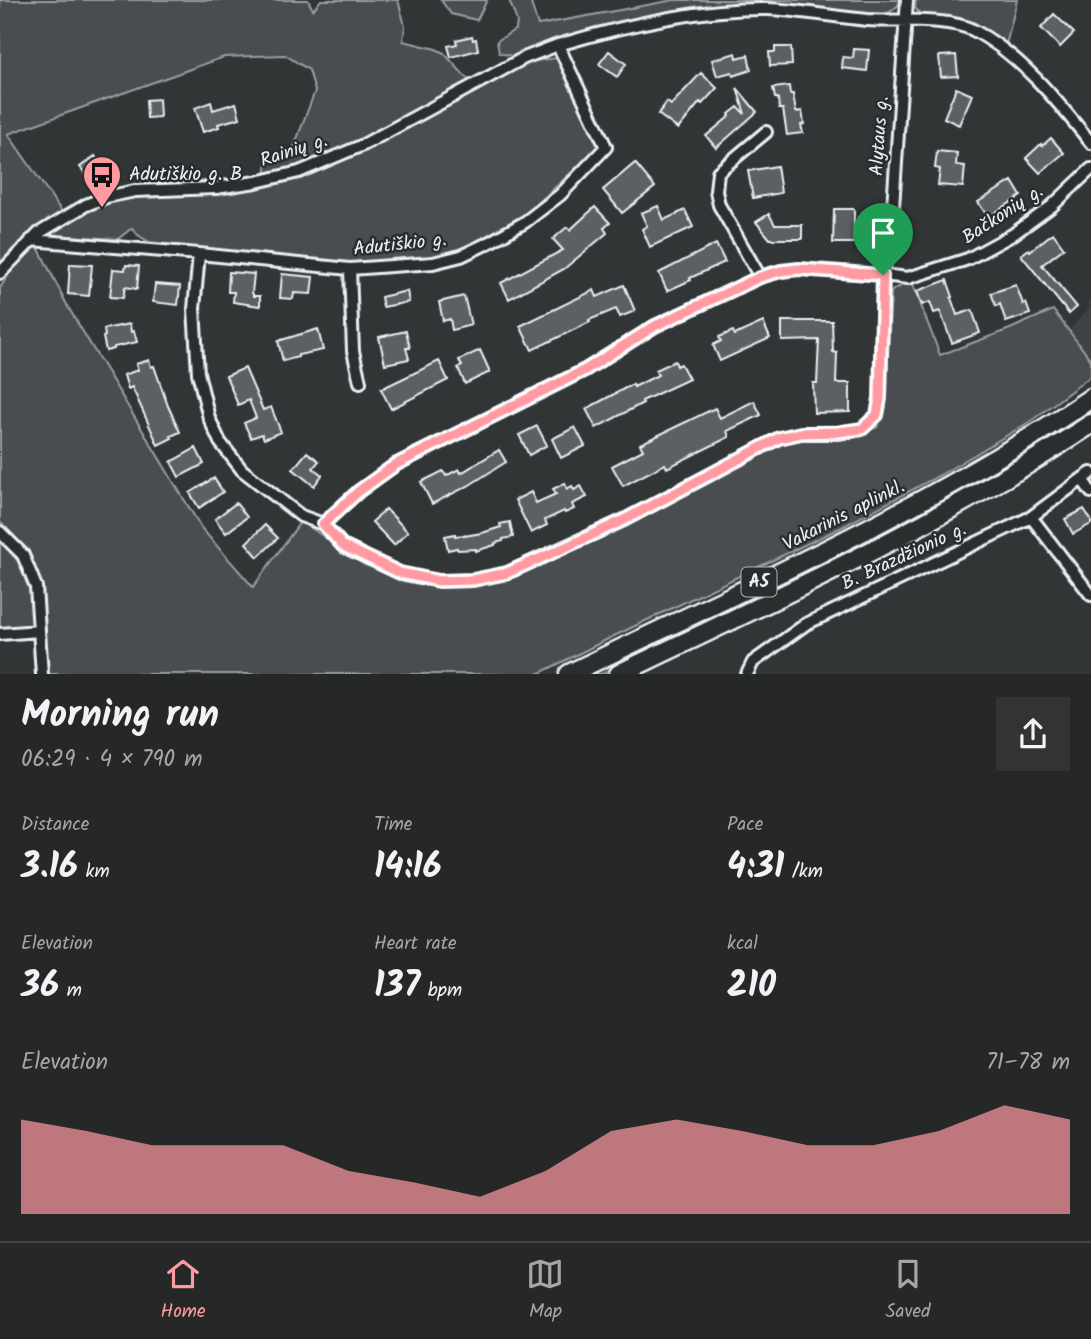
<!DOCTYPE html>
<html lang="en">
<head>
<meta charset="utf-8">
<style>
  :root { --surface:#262828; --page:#323434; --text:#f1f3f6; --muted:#a4a6a8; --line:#424445; --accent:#ff9aa2 }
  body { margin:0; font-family:Kalam,sans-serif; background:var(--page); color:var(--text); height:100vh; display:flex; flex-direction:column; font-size:26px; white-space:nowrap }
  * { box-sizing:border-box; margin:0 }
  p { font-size:23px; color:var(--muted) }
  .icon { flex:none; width:38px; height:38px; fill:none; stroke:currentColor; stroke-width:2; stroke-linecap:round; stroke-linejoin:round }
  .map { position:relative; height:674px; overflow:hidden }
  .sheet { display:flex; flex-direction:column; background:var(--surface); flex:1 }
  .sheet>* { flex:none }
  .pin { position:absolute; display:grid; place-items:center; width:60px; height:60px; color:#fff; margin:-72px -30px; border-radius:50% 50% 50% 0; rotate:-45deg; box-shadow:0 0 7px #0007 }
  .pin .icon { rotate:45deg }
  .round { display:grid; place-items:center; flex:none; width:74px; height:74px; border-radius:0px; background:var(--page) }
  .overview { display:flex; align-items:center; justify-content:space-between; height:119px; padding:0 21px }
  h1 { font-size:38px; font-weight:800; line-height:52px }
  .metrics { display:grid; grid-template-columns:repeat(3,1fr); gap:10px; height:119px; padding:7px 21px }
  .metrics div { display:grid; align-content:center }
  .metrics b { font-size:35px; font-weight:800 }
  .metrics small { font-size:19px; font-weight:400 }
  .metrics p { font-size:19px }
  .chart { height:196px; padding:14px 21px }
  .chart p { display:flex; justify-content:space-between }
  .chart svg { width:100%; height:126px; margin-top:7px; fill:var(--accent); opacity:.7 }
  .dock { display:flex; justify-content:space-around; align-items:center; height:98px; border-top:2px solid var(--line); background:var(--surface); font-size:19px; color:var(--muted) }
  .dock a { display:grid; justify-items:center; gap:4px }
  .dock .active { color:var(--accent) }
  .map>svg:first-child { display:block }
  .built { fill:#3f4244 }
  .green { fill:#494d4f; stroke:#989fa4; stroke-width:2 }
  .building { fill:#5c6063; stroke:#e8f1f8; stroke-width:2 }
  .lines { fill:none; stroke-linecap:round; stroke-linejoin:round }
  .minor-casing { stroke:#e8f1f8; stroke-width:16 }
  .trunk-casing { stroke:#e8f1f8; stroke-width:23 }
  .minor { stroke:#2a2d2e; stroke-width:10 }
  .trunk { stroke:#2a2d2e; stroke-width:18 }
  .route-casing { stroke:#fff; stroke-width:14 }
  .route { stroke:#ff9aa2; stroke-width:9 }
  .labels { text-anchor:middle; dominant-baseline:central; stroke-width:5; stroke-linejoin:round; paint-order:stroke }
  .shield { fill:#2a2d2e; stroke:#afb6bb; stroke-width:2 }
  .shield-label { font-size:18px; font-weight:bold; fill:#e8f1f8 }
  .street-label { font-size:19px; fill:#e8f1f8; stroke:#2a2d2e }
  .poi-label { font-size:19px; fill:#e8f1f8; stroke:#2a2d2e; text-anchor:start }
</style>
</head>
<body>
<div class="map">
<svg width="1091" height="674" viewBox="0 0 1091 674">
  <rect width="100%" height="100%" fill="#323536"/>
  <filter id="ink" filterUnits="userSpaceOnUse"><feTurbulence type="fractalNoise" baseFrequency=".0143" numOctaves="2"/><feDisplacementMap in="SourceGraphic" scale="14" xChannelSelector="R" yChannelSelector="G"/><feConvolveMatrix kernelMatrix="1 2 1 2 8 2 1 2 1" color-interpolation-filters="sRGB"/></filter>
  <g filter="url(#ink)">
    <path class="built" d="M1091,300V360L1069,331L1090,307L1087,303Z"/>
    <path class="green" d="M0,0H308L313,10L321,0H398L405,26L403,41L436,49L444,53L474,86L513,64L557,58L599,141L598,148L527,213L472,244L435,257L351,263L292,259L149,242L138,235L132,228L118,239L49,235L51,231L85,210L102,203L135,195L218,193L266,185L265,175L267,162L292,152L315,91L309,70L285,55L224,57L8,134L62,212C39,227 16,241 0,264Z
      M441,0H487L477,20L451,14Z
      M509,0H530L538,25L674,0H901C897,8 890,14 881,14L761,3L725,6L595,27L512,56L499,53L497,41L516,29L517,21Z
      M916,0H1017L1006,45L977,27L920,14L915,8Z
      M38,247L68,307L202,529L253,587L301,521L365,565L400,577L505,578L545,562L779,444L806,438L855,437L877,427L885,411L891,292L896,288L912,282L940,355L1010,329L1053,310L1091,360V376L1031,421L942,474L842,527L614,636L538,674H47L40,582C32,553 21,542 0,522V288C10,272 20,255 38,247Z
      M1091,410V415L949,504L791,584L602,674H587C675,632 764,590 851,546C934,504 1013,463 1091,410Z
      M0,539L24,569L30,589L35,627L0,630Z"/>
    <path class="building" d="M1054,14L1074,33L1060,47L1041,28Z
      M472,36L473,40L476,39L478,50L451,57L448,46L457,44L456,40Z
      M775,47H791L792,65L770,66L769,52H775Z
      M854,49L869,50L867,71L842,68L843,57L853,58Z
      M609,51L626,64L617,77L599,64Z
      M736,53L737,58L748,55L751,70L733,76L732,72L717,76L712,60Z
      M956,55L958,76L941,77L939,56Z
      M701,73L717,88L702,104L700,102L678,129L658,114L667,102L671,105Z
      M789,86L790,94H793L796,112L802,111L804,124L801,125L803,133L787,135L783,109H779L778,98H775L773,88Z
      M737,88L757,112L716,148L706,136L730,116L729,114L738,107L745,114Z
      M956,88L972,95L959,125L944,118Z
      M159,99L160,117L147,118L146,100Z
      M211,102L213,110L236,103L240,118L218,124L219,127L203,132L195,108Z
      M1051,138L1064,153L1040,173L1026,158L1041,144L1042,146Z
      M937,151L957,153L956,165L965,166L963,187L938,185L940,169L935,168Z
      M95,156L108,174L93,184L80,167Z
      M635,163L655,187L622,213L603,190Z
      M777,166L781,193L753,198L748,171Z
      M1012,181L1021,196L988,217L978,202Z
      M658,206L664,220L685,210L693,227L650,247L642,229L647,226L641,213Z
      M595,207L610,223L604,228L607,233L564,269L509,299L501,283L563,250L553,239L567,227L570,230Z
      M834,209H854V243H833Z
      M769,214L775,225H802V239H770L756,222Z
      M1053,233L1064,248L1042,265L1077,307L1069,314L1021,255L1029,249L1030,251Z
      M716,244L725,262L690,278L691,280L667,291L659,273Z
      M70,264L92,265L89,296L68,294Z
      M126,265L139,266L137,289L125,287L123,298L110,297L113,269L125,270Z
      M229,272L254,274L252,293L253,294V296H260V306L233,302L234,292H228Z
      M282,274L313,277L311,294L294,293L293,299L280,298Z
      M947,280L953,297L951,298L957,315L972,310L980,333L952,343L940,311L934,313L930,302L922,305L917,291Z
      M155,284L180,286L178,305L153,302Z
      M624,285L635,311L620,317L616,309L589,320L590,322L532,350L520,326L594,290L597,297Z
      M1016,285L1023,304L1026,303L1030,314L1006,322L1000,304L996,306L991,293Z
      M407,291L409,302L383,307L381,297Z
      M464,296L471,325L452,330L450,319L443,321L439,302Z
      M782,321H832L833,352L837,353L836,383H850V412L814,413L813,383H817L819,340L782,341Z
      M763,322L770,338L720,361L713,345L721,341L719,337L733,331L735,335Z
      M130,324L131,332L134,331L137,342L114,347V349L106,351L103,337L105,336L104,329Z
      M318,329L323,350L298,355V357L283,361L278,341Z
      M406,331L410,348H406L409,359L385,364L379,337Z
      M480,350L490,372L465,384L458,368L462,366L459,360Z
      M149,360L151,367L154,366L168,406L180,432L171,436L172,438L158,445L132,387L128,389L124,375L138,370L136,364Z
      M439,361L448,380L391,409L381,389Z
      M675,361L677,366L681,364L689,379L642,401L643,403L596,428L586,409L633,384L634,387L658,375L656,370Z
      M245,368L263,410L271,407L281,432L264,439L262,434L251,438L244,423L256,418L249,400L238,405L226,376Z
      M754,401L761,415L727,431L729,437L667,468L665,464L623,486L612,466L643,450L640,444L715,408L720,418Z
      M537,426L547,445L529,455L519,435Z
      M575,427L585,446L561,458L552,439Z
      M196,448L204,464L179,477L171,462Z
      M499,450L506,462L468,486L432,504L421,482L443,471L446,476L459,469L461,473Z
      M307,452L319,461L313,468L322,475L314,486L293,469Z
      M214,478L223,492L199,508L190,493Z
      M565,483L567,489L572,486L574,490L581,486L587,497L572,504L574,509L565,513L564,511L545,520L547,525L531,533L515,500L531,492L536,503L556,494L553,489Z
      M236,503L247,517L226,533L215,519Z
      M386,509L408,532L394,545L372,522Z
      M1084,509L1091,520V524L1073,534L1065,519Z
      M510,522L513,537L503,539V541L495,543V545L476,551V549L458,550L457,548L448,550L445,536L455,534V536L464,535V536L482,533L501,527L500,524Z
      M265,525L278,538L258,557L246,543Z"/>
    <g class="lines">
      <defs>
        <path id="minor" d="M31,240L199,254L350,269L433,263L461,256L488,243L525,222L560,195L606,147L558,45C622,26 700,8 767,9C800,10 834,17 867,20C898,22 946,17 973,30C1020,54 1059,103 1091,143
          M199,254L194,309L198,373L209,418L220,442L242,470L301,516L323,524L343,546L400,573L439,581L473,580L507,573L624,520L779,438L801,433H838L862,429L877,415L880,398L883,275L893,207L907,0
          M350,269L353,351L360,382
          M0,273L39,233L86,205L106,197L135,191L216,188L256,182L299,172L363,145L524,58L558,45
          M760,277L719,205L716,191L718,172L766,132
          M1091,473L1082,479L1091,492
          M1031,517L1091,595
          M323,524L359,491L395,465L585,370L655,326L726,293L760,277L781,271L799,269L883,275L908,278L968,259L1012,235L1052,206L1091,169
          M0,532L23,555L36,587L42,674
          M0,634L39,631
          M747,674L753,662L806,624L1031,517L1082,479"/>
        <path id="trunk" d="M569,674C746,588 928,509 1091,398
          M619,674C779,597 942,523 1091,424"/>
      </defs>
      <use href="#minor" class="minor-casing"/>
      <use href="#trunk" class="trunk-casing"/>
      <use href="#minor" class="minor"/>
      <use href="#trunk" class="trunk"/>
    </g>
  </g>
  <g class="lines" filter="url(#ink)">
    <defs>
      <path id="route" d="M799,269L883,275L880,398L877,415L862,429L838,432L801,433L779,438L624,520L566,547L507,573L473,580L439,581L400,573L343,546L323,524L359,491L395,465L585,370L655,326L760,277L781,271Z"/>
    </defs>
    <use href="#route" class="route-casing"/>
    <use href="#route" class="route"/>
  </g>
  <defs>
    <symbol id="bus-pin" viewBox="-11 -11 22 30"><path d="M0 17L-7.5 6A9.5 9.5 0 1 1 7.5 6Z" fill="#ff9aa2" stroke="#2a2d2e"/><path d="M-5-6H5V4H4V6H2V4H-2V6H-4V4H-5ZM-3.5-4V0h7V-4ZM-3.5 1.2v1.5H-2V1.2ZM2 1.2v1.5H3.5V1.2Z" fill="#111"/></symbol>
  </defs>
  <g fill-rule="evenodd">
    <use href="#bus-pin" x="80" y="153" width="44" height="60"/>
  </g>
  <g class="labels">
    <rect class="shield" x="741.5" y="567.5" width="35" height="29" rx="5"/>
    <g class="shield-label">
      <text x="759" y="582">A5</text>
    </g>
    <g class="street-label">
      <text transform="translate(880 136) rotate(-86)">Alytaus g.</text>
      <text transform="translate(294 151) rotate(-18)">Rainių g.</text>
      <text transform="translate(1003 215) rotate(-33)">Bačkonių g.</text>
      <text transform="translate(400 245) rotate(-6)">Adutiškio g.</text>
      <text transform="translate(844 516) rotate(-27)">Vakarinis aplinkl.</text>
      <text transform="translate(904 557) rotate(-25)">B. Brazdžionio g.</text>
    </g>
    <g class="poi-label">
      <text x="129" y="175">Adutiškio g. B</text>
    </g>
  </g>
</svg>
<div class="pin" style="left:883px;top:275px;background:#1e9e55"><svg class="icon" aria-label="arrive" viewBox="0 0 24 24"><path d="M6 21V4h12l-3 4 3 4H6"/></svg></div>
</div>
<section class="sheet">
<div class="overview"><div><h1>Morning run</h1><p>06:29 · 4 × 790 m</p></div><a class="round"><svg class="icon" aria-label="share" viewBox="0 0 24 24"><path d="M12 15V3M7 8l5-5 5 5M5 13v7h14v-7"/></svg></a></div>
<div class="metrics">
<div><p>Distance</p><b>3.16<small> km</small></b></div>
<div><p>Time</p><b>14:16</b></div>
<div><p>Pace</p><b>4:31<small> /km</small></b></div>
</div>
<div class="metrics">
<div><p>Elevation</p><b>36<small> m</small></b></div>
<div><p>Heart rate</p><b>137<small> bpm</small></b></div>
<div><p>kcal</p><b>210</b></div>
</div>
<div class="chart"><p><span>Elevation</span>71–78 m</p>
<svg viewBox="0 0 160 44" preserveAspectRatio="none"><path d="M0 44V11L10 15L20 20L30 20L40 20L50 29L60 33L70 38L80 29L90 15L100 11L110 15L120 20L130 20L140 15L150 6L160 11V44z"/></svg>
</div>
</section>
<nav class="dock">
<a class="active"><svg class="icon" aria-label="home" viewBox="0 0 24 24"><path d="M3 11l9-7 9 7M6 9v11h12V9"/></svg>Home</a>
<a><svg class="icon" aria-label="map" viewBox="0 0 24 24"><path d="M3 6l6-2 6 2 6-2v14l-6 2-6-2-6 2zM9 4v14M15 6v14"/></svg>Map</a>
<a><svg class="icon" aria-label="saved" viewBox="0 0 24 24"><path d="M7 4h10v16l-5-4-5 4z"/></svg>Saved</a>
</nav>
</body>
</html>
